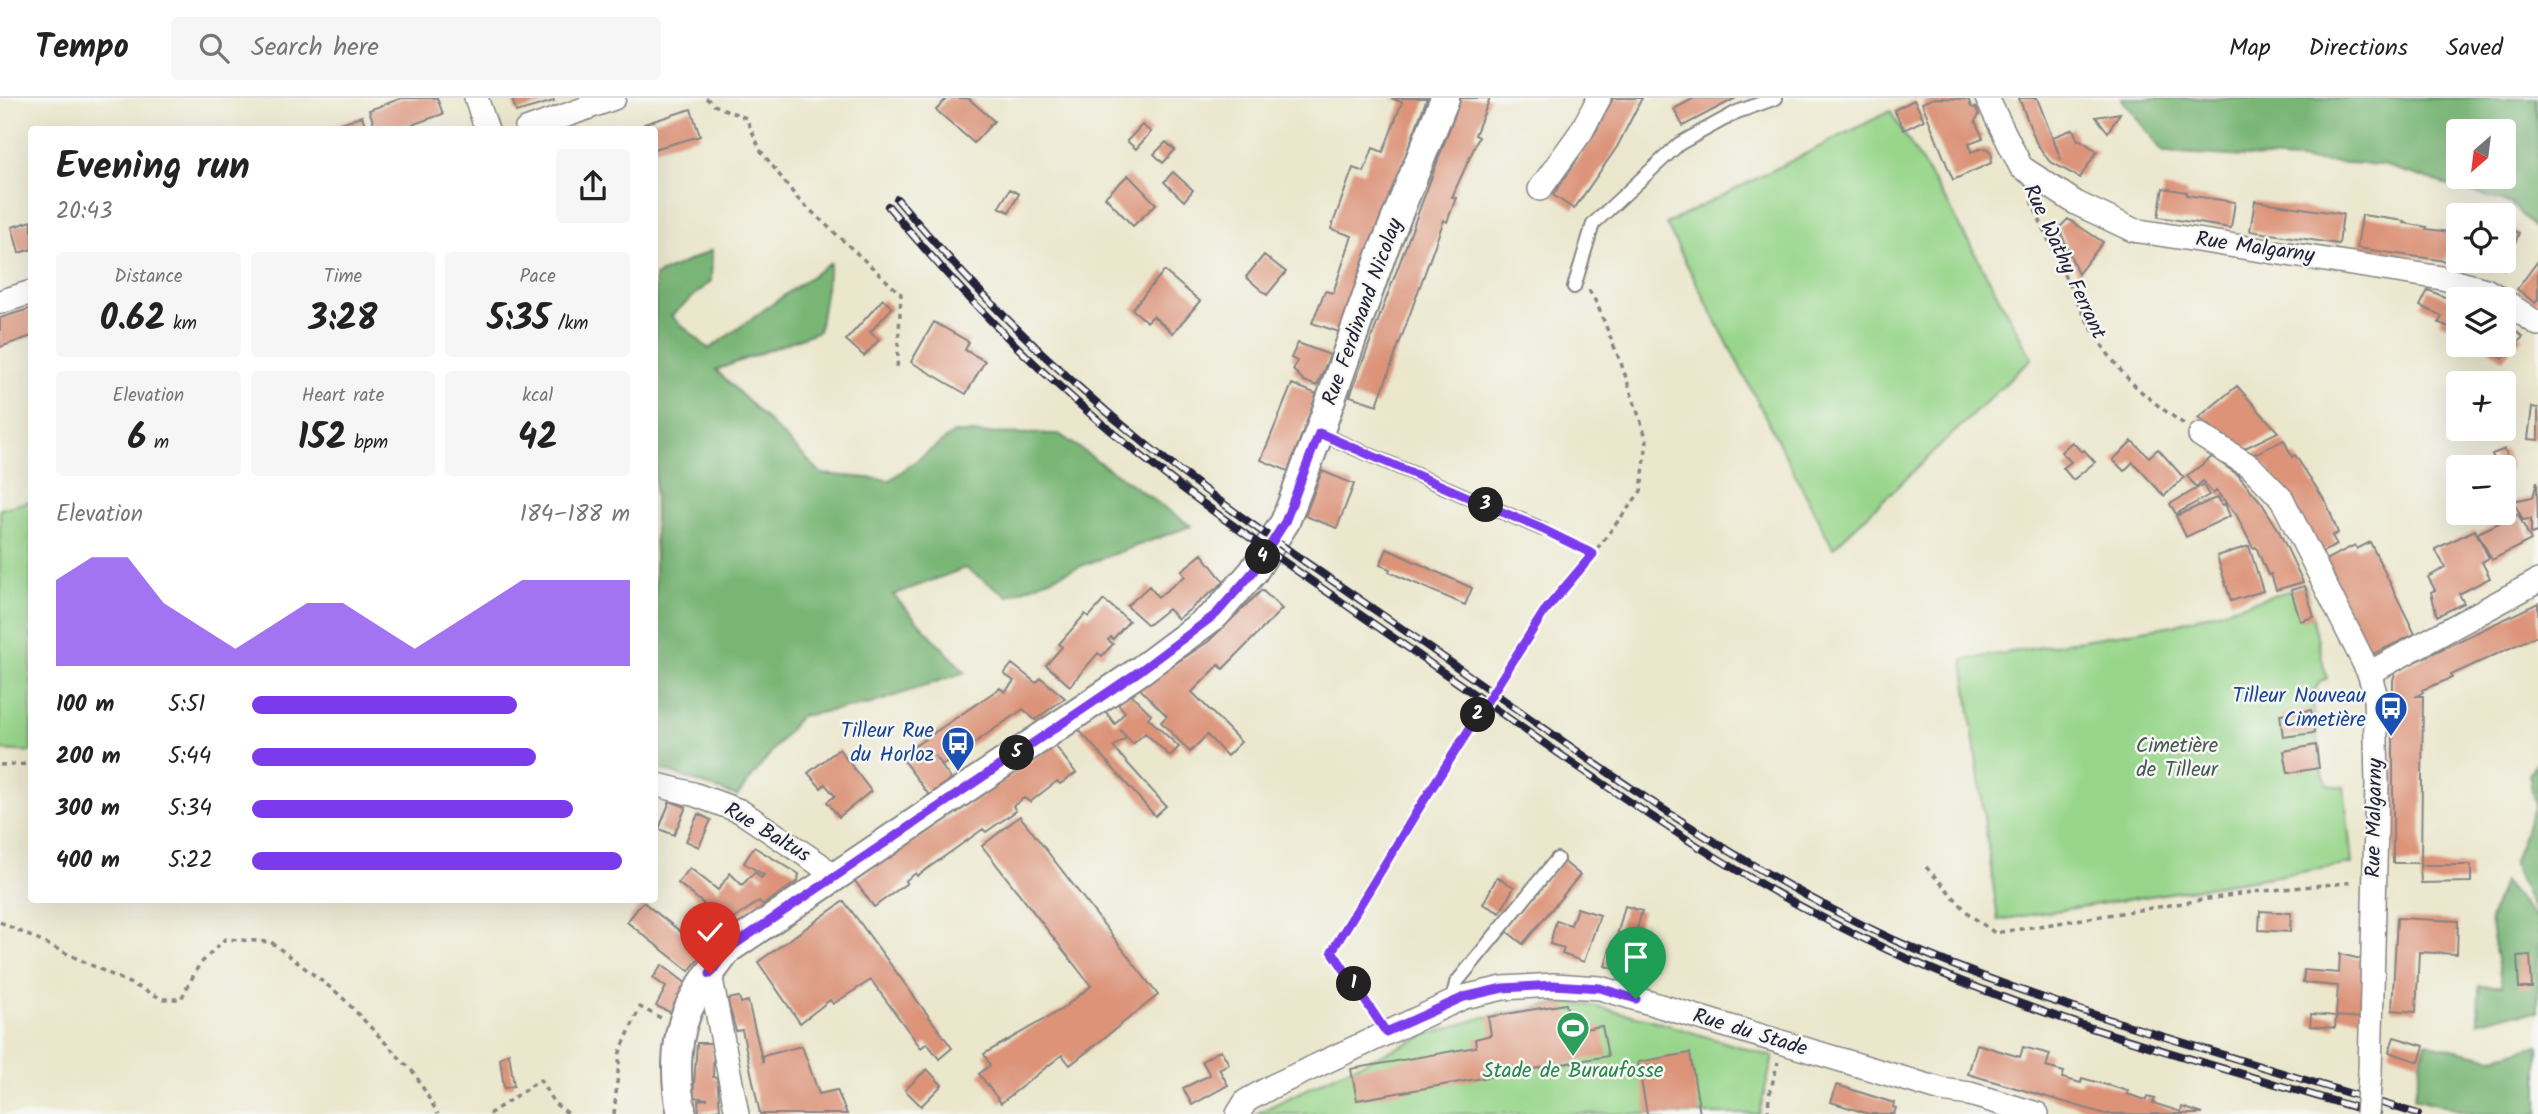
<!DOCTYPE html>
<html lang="en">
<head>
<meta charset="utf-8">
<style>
  :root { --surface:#fff; --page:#f6f6f6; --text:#222; --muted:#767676; --line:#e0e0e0; --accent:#7c3aed }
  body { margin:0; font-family:Kalam,sans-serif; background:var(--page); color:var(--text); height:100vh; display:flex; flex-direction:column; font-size:26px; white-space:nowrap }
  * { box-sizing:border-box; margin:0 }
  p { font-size:23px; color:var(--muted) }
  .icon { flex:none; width:38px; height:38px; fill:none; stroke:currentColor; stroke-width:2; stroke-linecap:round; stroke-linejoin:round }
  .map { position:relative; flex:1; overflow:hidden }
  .panel { position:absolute; left:28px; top:28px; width:630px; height:777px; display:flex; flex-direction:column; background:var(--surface); border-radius:7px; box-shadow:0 7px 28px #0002 }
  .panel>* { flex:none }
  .needle { width:46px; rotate:208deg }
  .controls { position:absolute; left:2446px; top:21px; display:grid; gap:14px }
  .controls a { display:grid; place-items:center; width:70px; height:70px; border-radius:7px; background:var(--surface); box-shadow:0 7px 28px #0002; font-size:35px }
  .pin { position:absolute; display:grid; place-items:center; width:60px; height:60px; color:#fff; margin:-72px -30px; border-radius:50% 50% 50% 0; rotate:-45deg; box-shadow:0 0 7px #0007 }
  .pin .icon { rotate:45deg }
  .km { position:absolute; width:35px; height:35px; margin:-18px; border-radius:50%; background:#222; color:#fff; font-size:19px; line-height:35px; text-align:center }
  .round { display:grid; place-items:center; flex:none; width:74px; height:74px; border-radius:7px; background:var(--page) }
  .overview { display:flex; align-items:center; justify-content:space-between; height:119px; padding:0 28px }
  h1 { font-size:38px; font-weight:700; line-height:52px }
  .metrics { display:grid; grid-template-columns:repeat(3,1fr); gap:10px; height:119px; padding:7px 28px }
  .metrics div { display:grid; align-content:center; border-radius:7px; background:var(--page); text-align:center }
  .metrics b { font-size:35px; font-weight:700 }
  .metrics small { font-size:19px; font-weight:400 }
  .metrics p { font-size:19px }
  .chart { height:196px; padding:14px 28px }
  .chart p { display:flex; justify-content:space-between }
  .chart svg { width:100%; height:126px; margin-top:7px; fill:var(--accent); opacity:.7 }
  ul { padding:0 28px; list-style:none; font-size:23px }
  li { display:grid; grid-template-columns:112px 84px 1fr; align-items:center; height:52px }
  li i { height:18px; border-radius:9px; background:var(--accent) }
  header { display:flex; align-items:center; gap:42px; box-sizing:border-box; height:98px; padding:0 35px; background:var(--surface); border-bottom:2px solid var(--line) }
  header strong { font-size:33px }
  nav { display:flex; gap:38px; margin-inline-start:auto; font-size:24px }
  .search { width:490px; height:63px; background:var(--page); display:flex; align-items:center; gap:18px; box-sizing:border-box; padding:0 24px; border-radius:7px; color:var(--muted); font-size:26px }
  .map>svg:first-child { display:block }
  .green { fill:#97d58a; stroke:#5c7c62; stroke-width:2 }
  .forest { fill:#79b676; stroke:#4e6c58; stroke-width:2; fill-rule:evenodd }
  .building { fill:#dc9378 }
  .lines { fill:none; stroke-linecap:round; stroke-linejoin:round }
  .service-casing { stroke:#868484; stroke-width:16 }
  .minor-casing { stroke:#868484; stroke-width:26 }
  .tertiary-casing { stroke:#868484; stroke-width:32 }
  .path { stroke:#868484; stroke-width:3.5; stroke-dasharray:5 5; stroke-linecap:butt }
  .service { stroke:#fff; stroke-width:12 }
  .minor { stroke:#fff; stroke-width:23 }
  .tertiary { stroke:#fff; stroke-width:28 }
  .rail-casing { stroke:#22223b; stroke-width:8 }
  .rail { stroke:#f6f6f2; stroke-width:5; stroke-dasharray:16; stroke-linecap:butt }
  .minor-bridge-casing { stroke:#868484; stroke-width:26; stroke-linecap:butt }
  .minor-bridge { stroke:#fff; stroke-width:23 }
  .route-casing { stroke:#fff; stroke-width:14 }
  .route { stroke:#7c3aed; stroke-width:9 }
  .labels { text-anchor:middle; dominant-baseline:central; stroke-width:5; stroke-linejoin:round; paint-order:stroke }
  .street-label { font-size:21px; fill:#22223b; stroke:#f6f6f2 }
  .transit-label { font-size:21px; fill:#164399; stroke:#f6f6f2; text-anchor:end }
  .park-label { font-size:21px; fill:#455853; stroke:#f6f6f2 }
  .leisure-label { font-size:21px; fill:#27864d; stroke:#f6f6f2 }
</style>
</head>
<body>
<header>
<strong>Tempo</strong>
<div class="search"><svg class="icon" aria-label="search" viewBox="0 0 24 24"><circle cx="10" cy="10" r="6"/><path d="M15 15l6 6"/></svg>Search here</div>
<nav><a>Map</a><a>Directions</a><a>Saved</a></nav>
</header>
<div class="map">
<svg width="2538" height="1016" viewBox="0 0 2538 1016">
  <rect width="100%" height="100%" fill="#f6f6f2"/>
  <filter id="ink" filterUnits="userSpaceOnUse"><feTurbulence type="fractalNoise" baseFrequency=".0143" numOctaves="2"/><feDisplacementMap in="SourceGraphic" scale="14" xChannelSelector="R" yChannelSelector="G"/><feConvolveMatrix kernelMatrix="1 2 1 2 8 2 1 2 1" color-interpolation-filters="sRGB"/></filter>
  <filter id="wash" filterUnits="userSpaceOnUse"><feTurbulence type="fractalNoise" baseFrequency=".00686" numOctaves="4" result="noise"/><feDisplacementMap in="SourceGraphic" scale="28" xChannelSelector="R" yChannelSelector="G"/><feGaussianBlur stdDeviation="1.57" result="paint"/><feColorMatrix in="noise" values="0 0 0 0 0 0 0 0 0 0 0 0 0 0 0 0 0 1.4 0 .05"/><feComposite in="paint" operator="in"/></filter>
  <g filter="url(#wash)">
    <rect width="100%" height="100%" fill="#ebe7cd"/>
    <path class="green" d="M1890,13L1949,108L2032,260L1833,450L1666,126Z
      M31,403V654L0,652V411Z
      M2305,488L2327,581L2319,585L2312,597L2321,672L2328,687L2344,689L2352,766L1998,822L1963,562L2173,527Z
      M1562,905L1588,907L1645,920L1773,959L1759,1016H1256L1341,974L1429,936L1485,919Z"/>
    <path class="forest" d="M2121,0H2537L2538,134L2511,106L2382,67L2163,54ZM2459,33H2504V79H2459Z
      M712,152L711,183L671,218L709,251L830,165L819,233L716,272L822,376L890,382L954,335L1059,336L1191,428L1081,468L1008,498L965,470L893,497L965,574L871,606L800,618L737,698L655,669V178Z
      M2538,660V821L2513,766L2535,707L2529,677Z
      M2503,783L2538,823V914L2504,917L2478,924L2479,888H2502L2490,822Z
      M2425,945L2493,960L2538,947V1016H2474L2414,1000Z"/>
    <g id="blocks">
      <path class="building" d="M402,0H437L443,16L397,32H376L369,12Z
        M512,0H553L554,3L516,14Z
        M947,0H968L994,23L974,45L936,12Z
        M1391,0H1427L1339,234L1312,225L1325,193L1333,195L1352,138L1331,131L1353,70L1364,74L1373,50L1383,54L1402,4Z
        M1461,0H1490L1475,37L1479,39L1452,99L1456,100L1447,124L1444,122L1377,307L1350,298Z
        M1613,0H1642L1617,49L1574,111L1553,97L1596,33Z
        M1694,0H1736L1683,28L1674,11Z
        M1934,0L1968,1L1971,9L1976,10L1979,17L1975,23L1983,40L1969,45L1971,54L1983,50L1989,51L1992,58L1991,65L1953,82L1922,5Z
        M2019,0H2037L2061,62L2053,39L2073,31L2078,43L2080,42L2097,53L2080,80L2049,63L2036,44Z
        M1914,2L1924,22L1904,32L1894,12Z
        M691,11L700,38L654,51V32H645L644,26Z
        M2120,15L2108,34L2096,19Z
        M362,18L367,32H325L324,31Z
        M1142,27L1151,34L1136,51L1127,43Z
        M1166,44L1175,52L1163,65L1154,56Z
        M1173,74L1193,92L1184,103L1164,84Z
        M1128,77L1156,106L1133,128L1105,99Z
        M2163,90L2187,94L2186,97L2235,104L2231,130L2158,119Z
        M1010,91L1019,96L1009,114L999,109Z
        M2255,103L2343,116L2339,146L2250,133Z
        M2362,117L2405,123L2404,125L2427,129L2426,131L2450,134L2446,163L2357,150Z
        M2068,121L2103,144L2078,176L2059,130Z
        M32,123V151L19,155L12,129Z
        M2504,129L2519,135L2505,171L2482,163H2504Z
        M1264,157L1286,174L1267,197L1246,179Z
        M2538,163V202L2535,205L2517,191Z
        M1164,173L1200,203L1173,235L1153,218L1147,224L1132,211Z
        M2428,192L2459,205V233L2439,225L2442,218L2420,208Z
        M883,201L892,210L870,234L879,242L864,258L846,242Z
        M32,210V238L0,249V220Z
        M2504,223L2523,239L2503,261L2481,247H2504Z
        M934,224L969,244L965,252L985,263L966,296L911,264Z
        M1298,245L1330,257L1317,288L1304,283L1293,272L1297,263L1291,260Z
        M1292,286L1317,296L1288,373L1261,362Z
        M2237,288L2278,334L2243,351L2198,320Z
        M2532,309L2538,310V342L2528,341Z
        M2284,342L2292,359L2295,357L2327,406L2338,435L2332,438L2337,447L2318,456L2268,370L2254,356Z
        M2132,343L2149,359L2158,351L2184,380L2164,398L2133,364L2124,373L2113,362Z
        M2072,344L2082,354L2084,352L2095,364L2073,382L2063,370L2071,364L2061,354Z
        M2505,351L2512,371L2504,374V369H2497L2492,356Z
        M2212,359L2238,377L2261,404L2278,431L2303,484L2276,492L2271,476L2268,477L2256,449L2253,450L2236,416L2216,393L2213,396L2203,383L2196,389L2187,378Z
        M1322,373L1354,386L1337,430L1305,418Z
        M2537,383L2538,434L2531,436V421L2523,422L2513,403L2533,399Z
        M2203,387L2209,397L2176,416L2170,406Z
        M2218,399L2222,407L2225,406L2230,418L2186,439L2176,418Z
        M2518,416L2531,442L2492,462L2478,435Z
        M2475,432L2489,460L2482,464L2490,480L2459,496L2464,505L2437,518L2431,494L2435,492L2428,479L2445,469L2435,451Z
        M2370,444L2415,536L2369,558L2323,463L2355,447L2357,451Z
        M2249,448L2263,493L2231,503L2217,458Z
        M1387,451L1472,490L1465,507L1389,474L1390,471L1380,467Z
        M1202,456L1224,484L1178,521L1168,511L1148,527L1127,508L1149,488L1158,499L1185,478L1181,473Z
        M2305,488L2314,519L2300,523L2291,492Z
        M1262,492L1282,511L1223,571L1219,567L1192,594L1241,644L1227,658L1207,637L1190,654L1161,624L1167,618L1139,590L1209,543Z
        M1104,502L1129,523L1113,541L1111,539L1108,542L1113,546L1102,558L1098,555L1070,588L1046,567L1062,549L1059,546L1085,516L1089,519Z
        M2538,505V537L2451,577L2452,580L2422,592L2423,594L2417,598H2423L2421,765H2393V582L2396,573Z
        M1012,566L1036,585L1041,580L1065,600L1035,622L1023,611L943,667L934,657L951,681L929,697L900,658L1000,590L1005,594L1014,583L1004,576Z
        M1131,596L1151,616L1148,620L1179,649L1170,658L1145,635L1133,646L1120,632L1126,640L1113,649L1166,708L1155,718L1079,632L1105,613L1115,626L1125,614L1117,605Z
        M2311,612L2314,635L2283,639L2280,616Z
        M1054,646L1076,675L1060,686L1057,683L1030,704L1024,700L1013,708L1016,713L986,734L983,731L917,778L916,775L905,783L907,785L874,809L855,783L999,686Z
        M2316,647L2319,670L2288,675L2284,653Z
        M839,651L871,693L839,719L827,704L835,698L825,686L821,690L808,675Z
        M670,703L686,709L674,737L659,731Z
        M698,716L711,722L699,749L686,743Z
        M1020,718L1158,897L1070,967L1062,957L1001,1005L979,976L990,967L984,956L1062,911L1091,888L982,748Z
        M754,749L799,776L798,783L763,807L759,803L728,825L689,873L627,824L643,804L681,834L704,806L678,785L690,770L718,792L730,775L742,787L755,774L761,780L764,777L744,765Z
        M1562,762L1580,777L1523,846L1505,832Z
        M2420,767H2471V784L2421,785Z
        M1497,779L1514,789L1500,815L1483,806Z
        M844,803L952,950L939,961L927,945L921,950L871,882L833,906L830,902L800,925L758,864Z
        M1625,808L1642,813L1625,874L1605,868L1612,844L1615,845Z
        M1577,810L1600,817L1584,864L1562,856L1564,850L1550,846L1556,823L1571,827Z
        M2260,813L2291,815L2290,834L2259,832Z
        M2397,820L2458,823L2457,856L2419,854L2416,914L2392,912Z
        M2340,856L2365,862L2361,920L2336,918L2335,930L2310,928L2311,916L2336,918L2338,888L2303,885L2304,872L2339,875Z
        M2530,857L2532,890H2519L2517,858Z
        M662,867L687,886L672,915L656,908L666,889L653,880Z
        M739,899L741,905L748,903L763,965V958L802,948L819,996L837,992L847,1016H760L742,932L736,933L729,908L728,901Z
        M1566,906L1572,933L1602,928L1608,958L1357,1002L1351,971L1476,949L1475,941L1491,937L1488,919Z
        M2394,939L2424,948L2419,964L2389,954Z
        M697,945H714L713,979L717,980L720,1011L699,1015L698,1002L708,1001L693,999Z
        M1977,946L2020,959L2023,949L2050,956L2046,969L2064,974L2062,980L2081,985L2082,980L2128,993L2127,996L2146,1002L2147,999L2155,1001L2153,1005L2181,1014L2182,1009L2203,1016H2105L1968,976Z
        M1221,952L1229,966L1219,971L1228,987L1192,1007L1183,990L1210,977L1202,963Z
        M509,955L514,988L504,990L500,960Z
        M1690,955L1700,1016H1647L1638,964Z
        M927,971L942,987L921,1008L905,992Z
        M1837,987L1894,1005L1893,1009L1896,1010L1894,1016H1869L1831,1004Z"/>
    </g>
  </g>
  <g filter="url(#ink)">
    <use href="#blocks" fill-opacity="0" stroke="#868484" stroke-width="2"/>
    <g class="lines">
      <defs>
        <path id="service" d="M1574,189L1593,126L1679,46L1737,14L1776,0
          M1319,335L1542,431
          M1452,904L1456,885L1557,761"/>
        <path id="minor" d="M476,0L487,32
          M1987,0L2021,69L2076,105L2133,132L2442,180L2486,192L2501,201
          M526,32L614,0
          M1540,91L1581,34L1599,0
          M2504,203L2538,226
          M0,204L32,194
          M2200,337L2251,369L2282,401L2369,575L2375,595L2377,686L2370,975
          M2369,575L2538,483
          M654,686L693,696L740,713L819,766L834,781
          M710,876L737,1016
          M1238,1016L1246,1003L1273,988L1464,899L1503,890L1554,887L1600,890L1942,992L1970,996L2037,1016"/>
        <path id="tertiary" d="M682,1016C674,980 674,933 694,900C703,882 717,867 728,851L1141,572L1216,516L1253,474L1285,424L1319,335L1382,155L1445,0"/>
      </defs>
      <use href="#service" class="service-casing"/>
      <use href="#minor" class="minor-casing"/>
      <use href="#tertiary" class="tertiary-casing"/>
      <path class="path" d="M706,0L714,7L746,20L761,53L797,100L901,196L897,272
        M2031,103C2058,161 2081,225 2122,274C2140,295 2162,311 2184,326
        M1589,192L1597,206L1622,268L1647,342L1641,393L1593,456
        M0,667L32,666
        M1926,769L1970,817L1995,835L2252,794L2355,784
        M0,824L163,901H181L199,867L225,841L271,844L340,897L415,976L438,1016
        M1374,917L1332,853L1419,710L1544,515L1593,456L1556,438
        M489,1016L540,982L554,1005L569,1016
        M614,1016L620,954L640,909L661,920
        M1768,1016L1769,998L1778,964"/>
      <use href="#service" class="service"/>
      <use href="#minor" class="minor"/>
      <use href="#tertiary" class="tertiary"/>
      <defs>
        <path id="rail" d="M897,101C973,191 1056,274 1148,348C1244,425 1349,493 1450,564C1593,665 1735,768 1894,842C1976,879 2063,907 2149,934C2239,962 2328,989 2418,1016
          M888,108C941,171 997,233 1059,288C1177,396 1314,483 1444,575C1587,675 1728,779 1888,852C2042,923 2215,967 2377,1016"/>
      </defs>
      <use href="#rail" class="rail-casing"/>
      <use href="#rail" class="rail"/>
      <defs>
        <path id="minor-bridge" d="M2367,1016L2370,975"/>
      </defs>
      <use href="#minor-bridge" class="minor-bridge-casing"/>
      <use href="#minor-bridge" class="minor-bridge"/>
    </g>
  </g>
  <g class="lines" filter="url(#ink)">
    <defs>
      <path id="route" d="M710,876L728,851L1141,572L1216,516L1253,474L1285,424L1319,335L1542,431L1593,456L1544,514L1419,710L1332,853L1386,934L1464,899L1503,890L1553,887L1600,890L1636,901"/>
    </defs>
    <use href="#route" class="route-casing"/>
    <use href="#route" class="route"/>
  </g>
  <defs>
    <symbol id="bus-pin" viewBox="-11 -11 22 30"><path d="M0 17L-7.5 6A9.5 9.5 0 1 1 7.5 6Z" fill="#1a4fb4" stroke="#f6f6f2"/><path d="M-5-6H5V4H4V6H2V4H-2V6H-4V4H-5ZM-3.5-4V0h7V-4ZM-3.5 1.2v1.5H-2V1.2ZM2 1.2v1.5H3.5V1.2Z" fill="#fff"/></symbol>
    <symbol id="stadium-pin" viewBox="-11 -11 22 30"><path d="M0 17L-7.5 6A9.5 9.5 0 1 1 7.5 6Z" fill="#2e9e5b" stroke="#f6f6f2"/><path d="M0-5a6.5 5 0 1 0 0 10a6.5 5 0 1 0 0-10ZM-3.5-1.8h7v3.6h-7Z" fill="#fff"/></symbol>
  </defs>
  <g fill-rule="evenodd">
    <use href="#bus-pin" x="2372" y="591" width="38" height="52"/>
    <use href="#bus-pin" x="939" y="626" width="38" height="52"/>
    <use href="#stadium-pin" x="1554" y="911" width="38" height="52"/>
  </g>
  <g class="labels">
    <g class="street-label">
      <text transform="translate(2255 150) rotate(8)">Rue Malgarny</text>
      <text transform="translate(2064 164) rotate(65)">Rue Wathy Ferrant</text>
      <text transform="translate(1363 214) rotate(-70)">Rue Ferdinand Nicolay</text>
      <text transform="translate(2375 720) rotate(-89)">Rue Malgarny</text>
      <text transform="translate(767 735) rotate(31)">Rue Baltus</text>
      <text transform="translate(1750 935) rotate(17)">Rue du Stade</text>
    </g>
    <g class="transit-label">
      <text x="2366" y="598">Tilleur Nouveau<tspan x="2366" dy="24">Cimetière</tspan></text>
      <text x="934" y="633">Tilleur Rue<tspan x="934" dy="24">du Horloz</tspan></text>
    </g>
    <g class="park-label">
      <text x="2177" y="648">Cimetière<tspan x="2177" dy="24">de Tilleur</tspan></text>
    </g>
    <g class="leisure-label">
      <text x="1573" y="973">Stade de Buraufosse</text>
    </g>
  </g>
</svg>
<div class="controls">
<a><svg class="needle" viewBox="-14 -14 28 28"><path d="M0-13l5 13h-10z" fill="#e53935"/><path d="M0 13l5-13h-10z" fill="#767676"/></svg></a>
<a><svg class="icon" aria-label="locate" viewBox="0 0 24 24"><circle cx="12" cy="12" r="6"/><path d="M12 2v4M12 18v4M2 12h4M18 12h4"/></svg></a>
<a><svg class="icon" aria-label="layers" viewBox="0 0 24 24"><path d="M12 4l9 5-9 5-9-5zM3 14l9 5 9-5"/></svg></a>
<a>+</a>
<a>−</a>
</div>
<div class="pin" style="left:1636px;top:901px;background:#1e9e55"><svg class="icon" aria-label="arrive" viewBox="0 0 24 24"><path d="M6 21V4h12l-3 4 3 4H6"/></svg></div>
<div class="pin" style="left:710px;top:876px;background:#d93025"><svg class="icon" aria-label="check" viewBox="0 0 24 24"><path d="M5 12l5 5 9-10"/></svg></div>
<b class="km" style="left:1354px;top:886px">1</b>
<b class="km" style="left:1478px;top:617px">2</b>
<b class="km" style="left:1486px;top:407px">3</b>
<b class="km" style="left:1263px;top:459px">4</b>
<b class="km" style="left:1017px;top:655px">5</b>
<section class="panel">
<div class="overview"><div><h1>Evening run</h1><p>20:43</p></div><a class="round"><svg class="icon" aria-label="share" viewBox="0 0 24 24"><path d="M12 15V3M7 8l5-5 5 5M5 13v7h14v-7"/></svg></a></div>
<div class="metrics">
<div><p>Distance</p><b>0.62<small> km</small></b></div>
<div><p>Time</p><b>3:28</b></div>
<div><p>Pace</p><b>5:35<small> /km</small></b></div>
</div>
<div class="metrics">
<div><p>Elevation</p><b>6<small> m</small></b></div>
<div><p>Heart rate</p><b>152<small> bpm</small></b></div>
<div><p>kcal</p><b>42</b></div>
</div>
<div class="chart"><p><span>Elevation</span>184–188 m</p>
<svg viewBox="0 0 160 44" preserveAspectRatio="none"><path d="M0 44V14L10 6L20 6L30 22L40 30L50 38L60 30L70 22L80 22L90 30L100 38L110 30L120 22L130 14L140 14L150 14L160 14V44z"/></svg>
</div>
<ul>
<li><b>100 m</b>5:51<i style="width:70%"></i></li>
<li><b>200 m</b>5:44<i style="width:75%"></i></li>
<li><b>300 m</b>5:34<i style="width:85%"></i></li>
<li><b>400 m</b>5:22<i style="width:98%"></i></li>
</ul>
</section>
</div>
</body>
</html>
